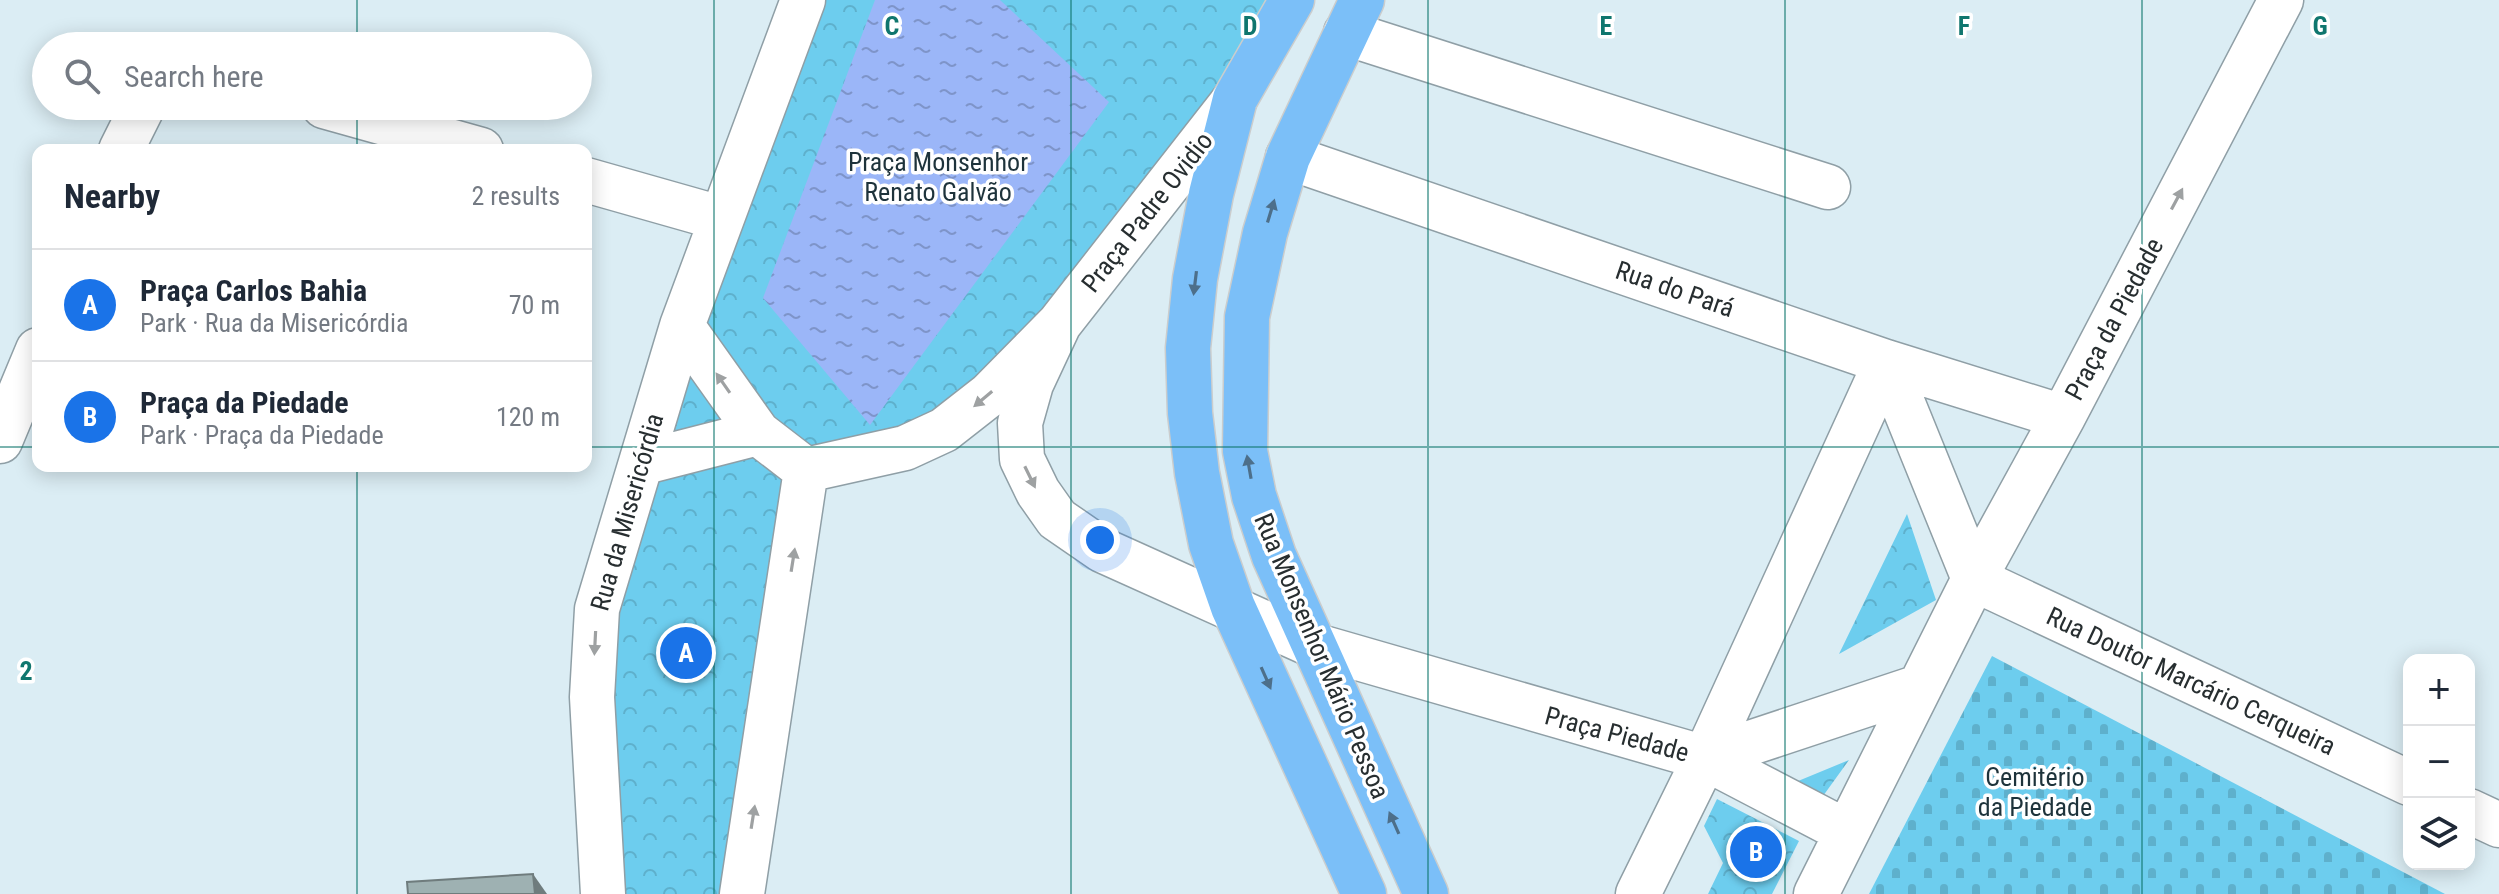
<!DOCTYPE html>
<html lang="en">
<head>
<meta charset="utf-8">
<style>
  body { margin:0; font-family:"Roboto Condensed",sans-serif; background:#f6f6f7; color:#1f2937 }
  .controls { position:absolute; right:24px; bottom:24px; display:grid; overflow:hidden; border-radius:16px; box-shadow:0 4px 20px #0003 }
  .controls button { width:72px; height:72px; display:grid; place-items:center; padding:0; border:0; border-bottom:2px solid #e0e1e3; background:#fff; color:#1f2937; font:40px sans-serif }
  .you { position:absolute; left:1100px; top:540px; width:28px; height:28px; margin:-20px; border:6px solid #fff; border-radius:50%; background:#1a73e8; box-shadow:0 0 0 12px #1a73e833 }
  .badge { display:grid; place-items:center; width:52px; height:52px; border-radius:50%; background:#1a73e8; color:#fff; font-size:26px; font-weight:700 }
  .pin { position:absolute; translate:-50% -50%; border:4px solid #fff; box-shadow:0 2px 8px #0006 }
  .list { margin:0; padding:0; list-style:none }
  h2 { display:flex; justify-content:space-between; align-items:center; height:104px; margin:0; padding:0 32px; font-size:34px }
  h2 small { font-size:26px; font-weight:400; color:#747a83 }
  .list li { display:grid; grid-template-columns:52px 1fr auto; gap:24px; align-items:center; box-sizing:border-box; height:112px; padding:0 32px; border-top:2px solid #e0e1e3 }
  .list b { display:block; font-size:30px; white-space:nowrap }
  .list p { margin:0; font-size:26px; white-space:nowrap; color:#747a83 }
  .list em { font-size:26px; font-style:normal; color:#747a83 }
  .icon { flex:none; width:44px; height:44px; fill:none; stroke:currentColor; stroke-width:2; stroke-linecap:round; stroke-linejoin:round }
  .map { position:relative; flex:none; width:2499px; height:894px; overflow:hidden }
  .search { position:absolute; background:#fff; box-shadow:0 4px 20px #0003; left:32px; top:32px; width:560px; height:88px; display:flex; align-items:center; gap:20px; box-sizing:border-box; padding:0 28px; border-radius:44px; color:#747a83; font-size:30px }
  .panel { position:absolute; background:#fff; box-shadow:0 4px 20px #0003; left:32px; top:144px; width:560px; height:328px; border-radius:16px }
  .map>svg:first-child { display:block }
</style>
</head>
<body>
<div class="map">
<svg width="2499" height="894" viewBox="0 0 2499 894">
  <defs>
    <pattern id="cemetery-stones" width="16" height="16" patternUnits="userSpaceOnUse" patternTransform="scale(2)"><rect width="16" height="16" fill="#6dcdee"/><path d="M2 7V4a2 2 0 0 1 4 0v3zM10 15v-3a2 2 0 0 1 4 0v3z" fill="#5eb0cc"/></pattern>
    <pattern id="park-crowns" width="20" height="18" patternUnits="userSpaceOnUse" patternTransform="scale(2)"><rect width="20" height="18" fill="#6dcdee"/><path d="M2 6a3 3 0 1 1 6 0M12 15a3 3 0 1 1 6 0" fill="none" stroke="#5eb0cc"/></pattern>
    <pattern id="water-ripples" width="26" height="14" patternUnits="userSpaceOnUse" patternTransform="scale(2)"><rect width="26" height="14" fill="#9bb6f8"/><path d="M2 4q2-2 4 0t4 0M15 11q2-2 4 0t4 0" fill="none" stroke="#7e94c9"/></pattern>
  </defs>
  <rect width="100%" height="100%" fill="#dbedf4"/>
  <!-- cemetery -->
  <path fill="url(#cemetery-stones)" d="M1992 656 2445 894H1869Z"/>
  <!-- park -->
  <path fill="url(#park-crowns)" d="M814 0H1280L1053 316 938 424 806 470 742 894H603L592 697 694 325Z
    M1907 514 1936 600 1839 654Z
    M1849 760 1818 803 1786 786Z
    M1717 799 1799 841 1772 894H1708L1723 863 1704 826Z"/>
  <!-- water -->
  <path fill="url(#water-ripples)" d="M875 0H1000L1109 102 870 425 763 298Z"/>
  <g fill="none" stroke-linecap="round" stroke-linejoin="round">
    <!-- minor casing -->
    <g stroke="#8f9fa6" stroke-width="47">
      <path id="minor" d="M1346 33 1828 187
        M324 106 481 150
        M121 150 143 106
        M1288 157 1886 362 2063 417
        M586 180 720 218
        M1059 324 1031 384 1020 423 1022 459 1038 492 1057 519 1102 550 1313 645 1705 758 1919 687
        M682 326 758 433 806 470 905 448 944 430 990 394 1059 324 1235 99
        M1886 362 1974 579 2409 783
        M0 441 38 350
        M641 463 758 433
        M1705 758 1847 832
        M2469 811 2499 825
        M603 894 592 697 597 609 682 326 803 0
        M742 894 806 470
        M1638 894 1705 758 1886 362
        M1816 894 1974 579 2063 417 2281 0"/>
    </g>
    <!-- highway casing -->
    <g stroke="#cbcdcd" stroke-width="47">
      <path id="highway" d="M1292 0 1235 99 1211 194 1195 279 1188 348 1190 413 1197 473 1211 544 1233 607 1364 894
        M1362 0 1288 157 1265 233 1247 317 1245 451 1254 496 1274 556 1426 894"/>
    </g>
    <!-- minor -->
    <use href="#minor" stroke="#fff" stroke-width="44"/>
    <!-- highway -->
    <use href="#highway" stroke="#7bbff8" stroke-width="44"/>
  </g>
  <!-- shaded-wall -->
  <path fill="#6f7c7d" d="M533 874 547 894H535Z"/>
  <!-- building -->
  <path fill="#9eb1b2" stroke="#6f7c7d" stroke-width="2" d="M533 874 535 894H408L407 882Z"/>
  <!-- one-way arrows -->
  <defs><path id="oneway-solid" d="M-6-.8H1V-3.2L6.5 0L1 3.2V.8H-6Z" transform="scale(2)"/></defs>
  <g fill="#9ea1a2">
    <use href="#oneway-solid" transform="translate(2177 199) rotate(-62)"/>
    <use href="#oneway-solid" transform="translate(723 383) rotate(-125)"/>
    <use href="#oneway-solid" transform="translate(983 399) rotate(140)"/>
    <use href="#oneway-solid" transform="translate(1030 477) rotate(64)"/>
    <use href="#oneway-solid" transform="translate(793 560) rotate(-81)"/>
    <use href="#oneway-solid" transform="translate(595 643) rotate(93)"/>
    <use href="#oneway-solid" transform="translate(753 817) rotate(-81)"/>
  </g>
  <g fill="#4d6f8a">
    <use href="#oneway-solid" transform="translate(1271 211) rotate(-73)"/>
    <use href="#oneway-solid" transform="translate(1195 283) rotate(97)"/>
    <use href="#oneway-solid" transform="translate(1249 467) rotate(-100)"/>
    <use href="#oneway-solid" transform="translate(1266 678) rotate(66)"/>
    <use href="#oneway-solid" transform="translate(1394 823) rotate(-114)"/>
  </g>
  <!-- grid -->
  <path fill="none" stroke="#0f766e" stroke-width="2" stroke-opacity="0.55" d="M357 0V46M714 0V894M1071 0V894M1428 0V894M1785 0V894M2142 0V894M357 106V150M0 447H38M586 447H2499M357 466V894"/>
  <g text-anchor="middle" stroke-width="7" stroke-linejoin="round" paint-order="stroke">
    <!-- park labels -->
    <g font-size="26" fill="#1e333b" stroke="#fff">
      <text x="938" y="171">Praça Monsenhor<tspan x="938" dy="30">Renato Galvão</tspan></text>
      <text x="2035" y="786">Cemitério<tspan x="2035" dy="30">da Piedade</tspan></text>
    </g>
    <!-- street labels -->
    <g font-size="26" fill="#272e30" stroke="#fff">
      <text transform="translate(1147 212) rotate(-52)" y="9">Praça Padre Ovidio</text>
      <text transform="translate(1675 289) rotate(19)" y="9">Rua do Pará</text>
      <text transform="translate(2114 319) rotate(-62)" y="9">Praça da Piedade</text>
      <text transform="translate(627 512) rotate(-74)" y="9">Rua da Misericórdia</text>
      <text transform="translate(1322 656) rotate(67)" y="9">Rua Monsenhor Mário Pessoa</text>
      <text transform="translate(2191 681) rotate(25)" y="9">Rua Doutor Marcário Cerqueira</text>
      <text transform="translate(1617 734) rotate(15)" y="9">Praça Piedade</text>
    </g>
  </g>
  <g font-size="26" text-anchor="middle" font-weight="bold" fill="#0f766e" stroke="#fff" stroke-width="7" stroke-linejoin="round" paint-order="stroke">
    <text x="892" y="35">C</text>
    <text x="1250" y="35">D</text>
    <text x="1606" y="35">E</text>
    <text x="1964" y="35">F</text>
    <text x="2320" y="35">G</text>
    <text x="26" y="680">2</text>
  </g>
</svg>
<div class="controls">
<button>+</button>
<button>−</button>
<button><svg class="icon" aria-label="layers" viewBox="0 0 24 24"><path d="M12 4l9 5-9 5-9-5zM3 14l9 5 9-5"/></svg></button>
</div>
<div class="you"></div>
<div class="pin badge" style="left:686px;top:653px">A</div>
<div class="pin badge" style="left:1756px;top:852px">B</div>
<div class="search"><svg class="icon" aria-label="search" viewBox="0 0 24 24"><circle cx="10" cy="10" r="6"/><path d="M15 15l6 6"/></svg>Search here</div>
<section class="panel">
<h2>Nearby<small>2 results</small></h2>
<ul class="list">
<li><span class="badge">A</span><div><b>Praça Carlos Bahia</b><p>Park · Rua da Misericórdia</p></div><em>70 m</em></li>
<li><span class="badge">B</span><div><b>Praça da Piedade</b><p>Park · Praça da Piedade</p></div><em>120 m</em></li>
</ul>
</section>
</div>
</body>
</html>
